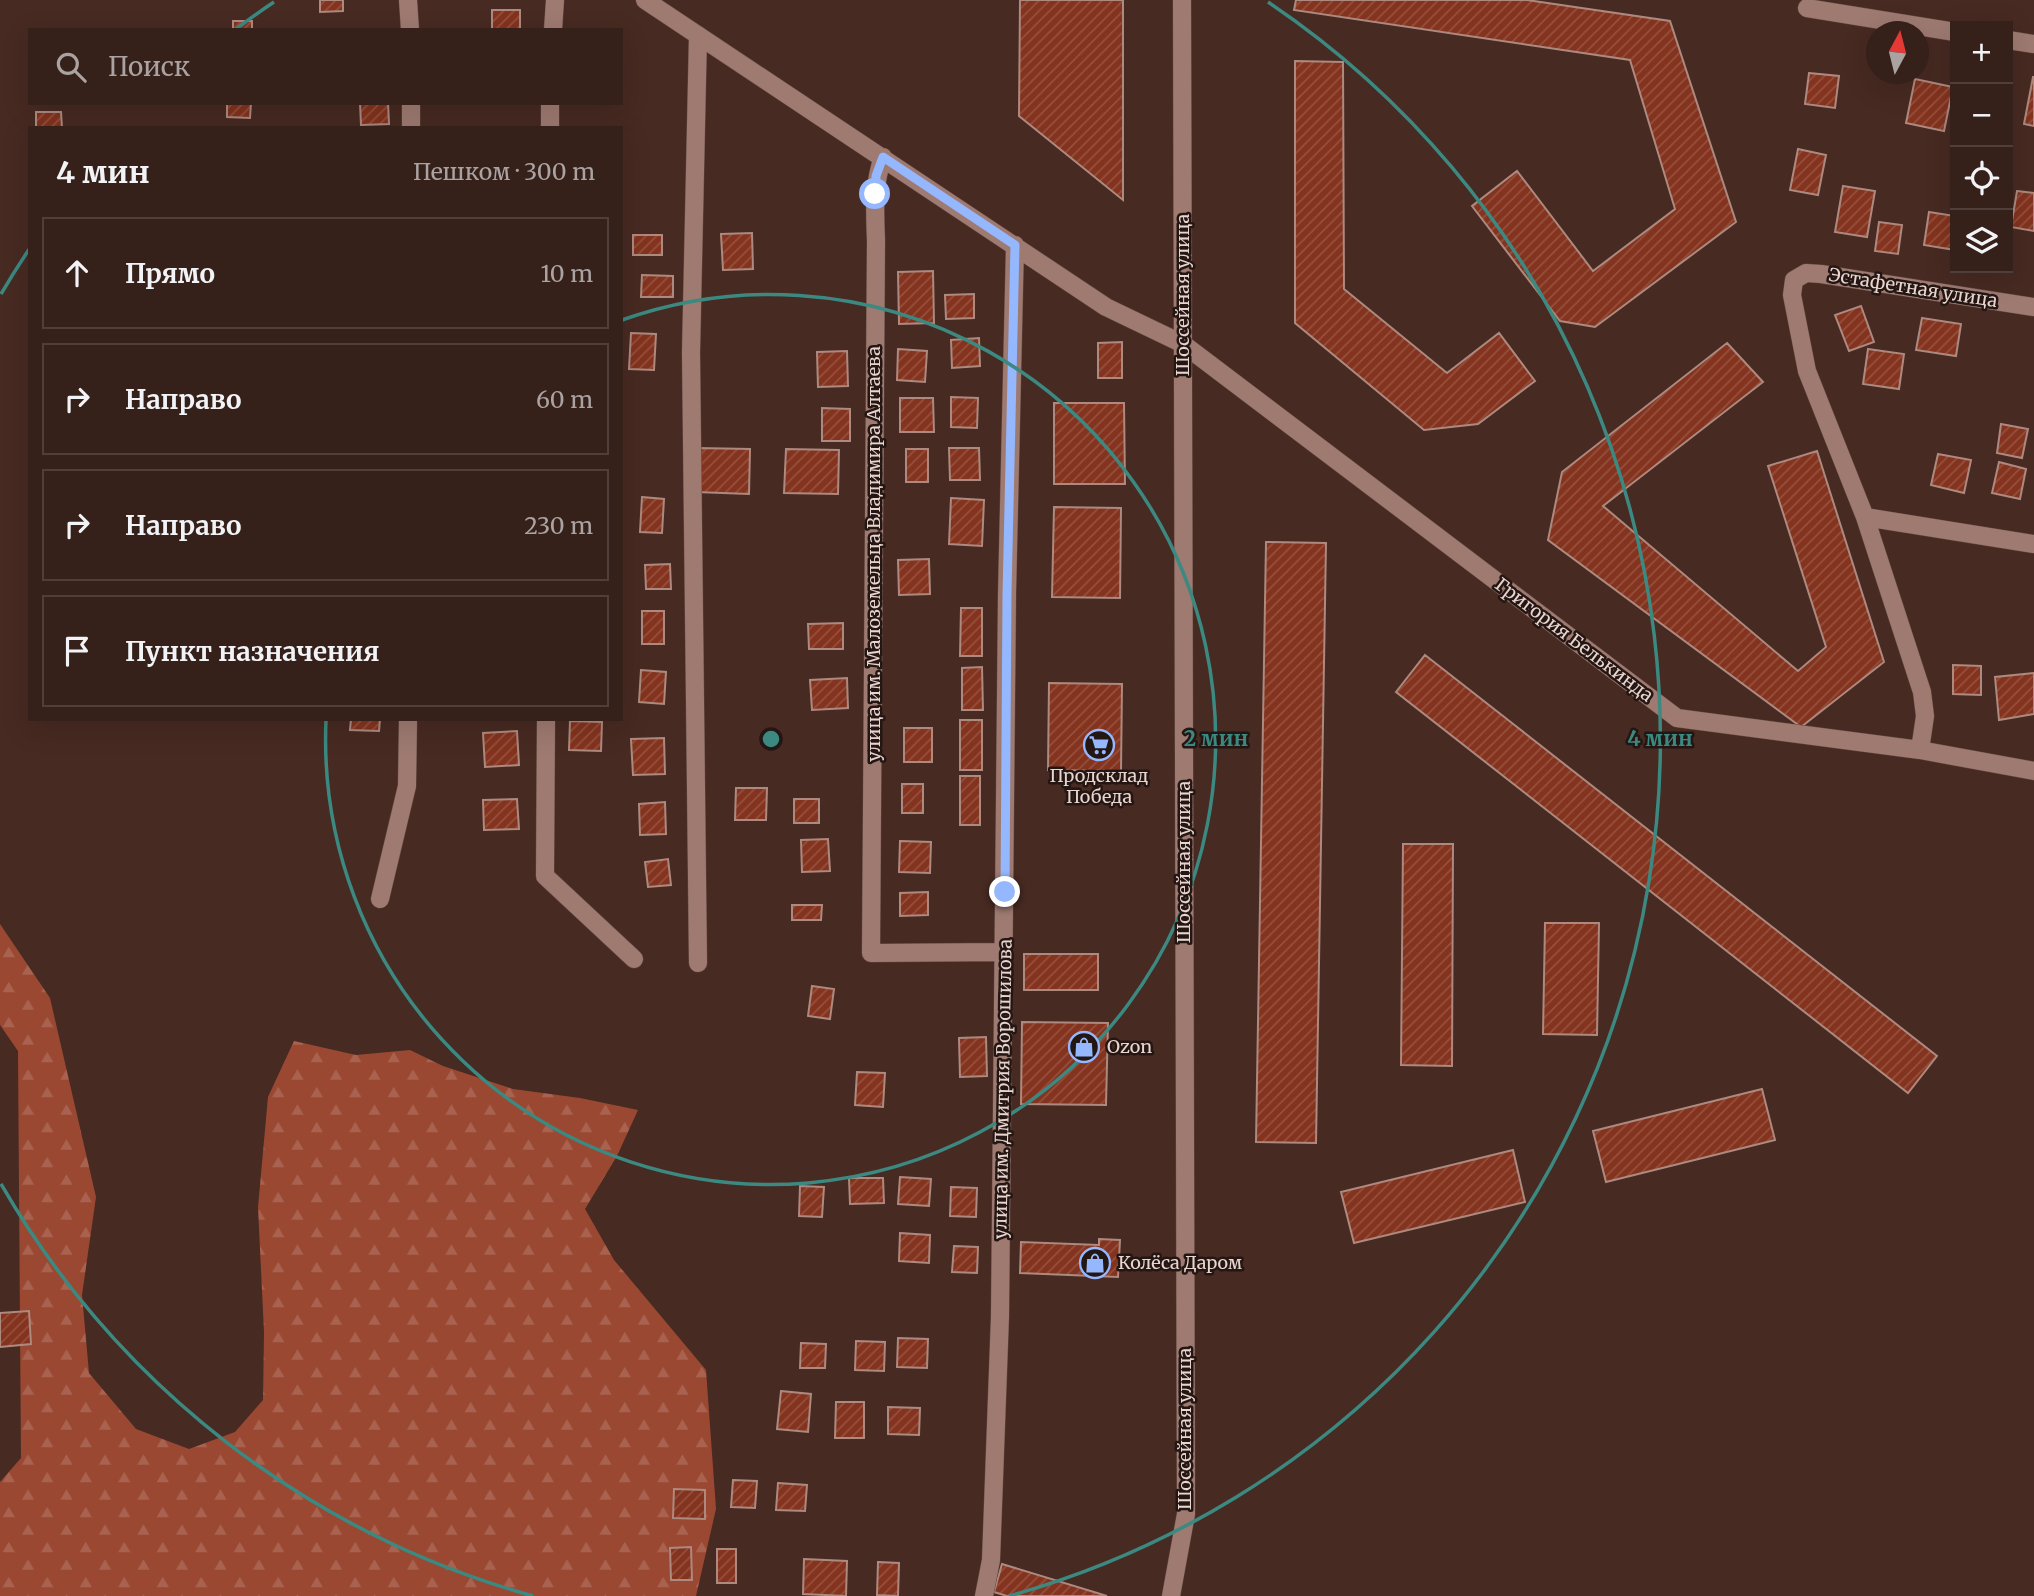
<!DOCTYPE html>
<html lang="ru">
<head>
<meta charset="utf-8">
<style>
  body { margin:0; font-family:Merriweather,serif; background:#3d2823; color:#f1f3f6 }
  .controls { position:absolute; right:21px; top:21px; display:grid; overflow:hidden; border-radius:0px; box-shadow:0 7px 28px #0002 }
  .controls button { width:63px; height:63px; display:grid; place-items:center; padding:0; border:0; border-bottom:2px solid #4f3e39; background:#35201a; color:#f1f3f6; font:35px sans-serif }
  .compass { position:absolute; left:1866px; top:21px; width:63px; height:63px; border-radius:50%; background:#35201a; box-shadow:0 7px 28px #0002; rotate:7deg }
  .stop { position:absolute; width:21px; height:21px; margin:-16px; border:5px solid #94b7fd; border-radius:50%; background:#fff }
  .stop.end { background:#94b7fd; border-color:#fff; box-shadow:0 2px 7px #0008 }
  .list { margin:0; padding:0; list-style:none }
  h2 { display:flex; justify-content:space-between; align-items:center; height:91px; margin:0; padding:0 28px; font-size:30px }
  h2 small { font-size:23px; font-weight:400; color:#aaa3a2 }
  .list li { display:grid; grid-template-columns:46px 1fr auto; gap:21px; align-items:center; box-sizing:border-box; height:112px; margin:0 14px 14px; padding:0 14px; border:2px solid #4f3e39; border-radius:0px }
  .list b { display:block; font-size:26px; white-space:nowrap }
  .list em { font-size:23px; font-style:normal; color:#aaa3a2 }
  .icon { flex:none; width:38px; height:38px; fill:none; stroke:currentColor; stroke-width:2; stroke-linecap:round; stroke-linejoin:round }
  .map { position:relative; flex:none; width:2034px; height:1596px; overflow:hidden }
  .search { position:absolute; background:#35201a; box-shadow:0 7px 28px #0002; left:28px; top:28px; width:595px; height:77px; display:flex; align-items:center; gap:18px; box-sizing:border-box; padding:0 24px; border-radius:0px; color:#aaa3a2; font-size:26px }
  .panel { position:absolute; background:#35201a; box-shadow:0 7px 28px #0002; left:28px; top:126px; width:595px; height:595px; border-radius:0px }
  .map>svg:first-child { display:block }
</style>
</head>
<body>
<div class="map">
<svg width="2034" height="1596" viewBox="0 0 2034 1596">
  <defs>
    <pattern id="forest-firs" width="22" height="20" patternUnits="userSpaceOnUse" patternTransform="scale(1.75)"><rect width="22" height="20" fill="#9a4832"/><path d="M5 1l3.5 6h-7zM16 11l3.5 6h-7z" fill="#a8624f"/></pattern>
    <pattern id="building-hatch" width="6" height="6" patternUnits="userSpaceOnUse" patternTransform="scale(1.75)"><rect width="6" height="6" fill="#83331e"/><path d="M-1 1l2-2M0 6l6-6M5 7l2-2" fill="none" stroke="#95503e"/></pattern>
  </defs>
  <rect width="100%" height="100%" fill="#472a22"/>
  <!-- forest -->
  <path fill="url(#forest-firs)" d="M0 924 50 998 96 1197 82 1295 89 1373 136 1429 189 1449 235 1432 263 1400 264 1332 258 1207 268 1097 294 1041 356 1055 410 1050 443 1066 513 1089 580 1098 638 1110 617 1156 585 1209 614 1260 706 1370 716 1509 696 1596H0V1482L21 1458 18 1051 0 1025Z"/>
  <!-- building -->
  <path fill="url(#building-hatch)" stroke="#ad897f" stroke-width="2" d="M320 0H343V11L320 12Z
    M1020 0H1123V200L1019 116Z
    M1296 0H1527L1670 21 1736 222 1595 327 1560 321 1472 206 1517 171 1593 271 1675 209 1630 60 1294 10Z
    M492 10H520V30H492Z
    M233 21H252V30H233Z
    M1295 61 1343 62 1344 289 1447 373 1499 333 1535 381 1478 424 1424 430 1295 323Z
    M1809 73 1839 76 1835 108 1805 104Z
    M2033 77H2034V126L2024 124Z
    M1915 79 1953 87 1944 131 1906 123Z
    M227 103H251L250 118 227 117Z
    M360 103H388L389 124 361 125Z
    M36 112H61L62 128H36Z
    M1798 149 1826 155 1818 195 1790 190Z
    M1843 186 1875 191 1867 237 1835 232Z
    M2017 191 2034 193V231L2011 227Z
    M1929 212 1955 216V250L1924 245Z
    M1879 222 1902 225 1898 254 1875 251Z
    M752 233 753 269 723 270 721 234Z
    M633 235H662V255H633Z
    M933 271 934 323 899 324 898 272Z
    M642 275 673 276V297H641Z
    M974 294V318L946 319 945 295Z
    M1861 306 1874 342 1849 351 1835 315Z
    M1922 318 1961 324 1956 356 1916 350Z
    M631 333 656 334 654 370 629 369Z
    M979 338 980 366 952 368 951 340Z
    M1122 342V378H1098V343Z
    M1727 343 1763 382 1603 506 1798 671 1826 647 1768 466 1817 451 1884 662 1801 727 1548 540 1562 472Z
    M898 349 927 351 925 382 897 380Z
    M1868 349 1904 354 1899 389 1863 384Z
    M847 351 848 386 818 387 817 352Z
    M951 397 978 398 977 428 951 427Z
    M900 398H933L934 432H900Z
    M1054 403H1124L1125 484H1054Z
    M822 408 850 409V441H822Z
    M2001 424 2028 429 2022 458 1997 453Z
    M697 448 750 449 749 494 696 492Z
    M949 448H979L980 480H950Z
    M786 449 839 450 838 494 784 493Z
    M906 449H928V482H906Z
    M1938 454 1971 460 1964 493 1931 485Z
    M1999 462 2026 469 2020 499 1992 493Z
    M642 497 664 499 662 533 640 532Z
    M951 498 984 500 982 546 949 544Z
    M1054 507 1121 508 1120 598 1052 597Z
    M1266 542 1326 543 1316 1143 1256 1142Z
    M929 559 930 594 899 595 898 560Z
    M670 564 671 589H646L645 565Z
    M961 608H982V656H960Z
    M642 611H664V644H642Z
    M843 623V649H809L808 624Z
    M1425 655 1937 1056 1908 1093 1396 692Z
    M1953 665 1981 666V695L1953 694Z
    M982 667 983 710H962V668Z
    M641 670 666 672 664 704 639 702Z
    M2034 673V714L1999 720 1995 677Z
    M847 678 848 708 812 710 810 680Z
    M1049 683 1122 684 1121 771 1048 770Z
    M351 719H380L379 731 350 730Z
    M960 720H982V770H960Z
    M570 721 602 722 601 751 569 750Z
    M904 728H932V762H904Z
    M517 731 519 765 485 767 483 733Z
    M664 738 665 774 633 775 631 739Z
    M960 776H980V825H960Z
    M902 784H923V813H902Z
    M736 788H767L766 820H735Z
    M517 799 519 829 484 830 483 800Z
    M794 799H819V823H794Z
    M665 802 666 834 640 835 639 804Z
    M828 839 830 871 802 872 801 840Z
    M900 841 931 842 930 873 899 872Z
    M1403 844H1453L1452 1066 1401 1065Z
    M668 859 671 885 648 887 645 862Z
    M928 892V915L900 916V893Z
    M792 905H822L821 920H792Z
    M1545 923H1599L1597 1035 1543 1034Z
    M1024 954H1098V990H1024Z
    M812 986 834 989 830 1019 808 1016Z
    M1022 1022 1108 1023 1106 1105 1021 1104Z
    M986 1037 987 1076 960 1077 959 1038Z
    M857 1072 885 1073 883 1107 855 1105Z
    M1762 1089 1775 1140 1606 1182 1593 1131Z
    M1513 1150 1525 1202 1354 1243 1341 1192Z
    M900 1177 931 1179 929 1206 898 1204Z
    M849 1178H883L884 1203 850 1204Z
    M800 1186 824 1187 822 1217 799 1216Z
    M951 1187 977 1188 976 1217 950 1216Z
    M900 1233 930 1235 929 1263 899 1261Z
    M1099 1239 1120 1240 1118 1277 1020 1273 1021 1242 1099 1245Z
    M954 1246 978 1247 977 1273 952 1272Z
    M29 1311 31 1344 0 1347V1313Z
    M898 1338 928 1339 927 1368 897 1367Z
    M856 1341 885 1342 884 1371 855 1370Z
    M801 1343 826 1344 825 1368H800Z
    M781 1391 811 1394 808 1432 777 1429Z
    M836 1402H864V1438H835Z
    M888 1407 920 1408 919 1435 888 1434Z
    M733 1480 757 1481 755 1508 731 1507Z
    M778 1483 807 1485 805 1511 776 1510Z
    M674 1489 705 1490V1519L673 1518Z
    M691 1547 692 1580H671L670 1548Z
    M717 1549H736V1583H717Z
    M804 1559 847 1561 846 1596 803 1594Z
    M878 1562 899 1563 898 1596 877 1595Z
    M1002 1564 1107 1596H1007L994 1592Z"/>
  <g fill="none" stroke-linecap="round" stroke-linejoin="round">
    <!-- minor casing -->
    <g stroke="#614841" stroke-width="19">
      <path id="minor" d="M408 0 410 30
        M645 0 1106 307 1183 344 1677 718 1920 750 2034 771
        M1807 8 1955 32
        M553 30 555 0
        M698 35 691 353 698 963
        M2008 40 2034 44
        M411 128V103
        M550 128V103
        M883 157C873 185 875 211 876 241L871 953 1004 952
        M1865 517 2034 544
        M546 719 545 876 634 959
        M1920 750 1925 716 1922 692 1865 517 1807 371 1792 295 1794 280 1806 273 1821 274 2034 307
        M380 899 407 786 408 719
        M984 1596 991 1560 1000 1316 1007 594 1015 245
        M1171 1596 1186 1514 1182 0"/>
    </g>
    <!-- minor -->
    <use href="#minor" stroke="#9e7a71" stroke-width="18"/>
  </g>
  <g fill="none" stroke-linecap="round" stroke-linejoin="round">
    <!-- route -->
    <path stroke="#94b7fd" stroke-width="9" d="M875 194 876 176 883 157 1015 245 1007 594 1005 892"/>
  </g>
  <!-- distance rings -->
  <g fill="none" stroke="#3b8981" stroke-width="3.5">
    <path d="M622 320A445 445 0 1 1 326 720"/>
    <path d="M533 1596A889 889 0 0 1 1 1184M1 294A889 889 0 0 1 30 248M236 29A889 889 0 0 1 274 2M1268 2A889 889 0 0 1 1009 1596"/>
  </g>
  <!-- icons -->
  <defs>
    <g id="supermarket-ring" transform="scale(1.575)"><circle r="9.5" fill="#241613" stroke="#94b7fd" stroke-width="1.5"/><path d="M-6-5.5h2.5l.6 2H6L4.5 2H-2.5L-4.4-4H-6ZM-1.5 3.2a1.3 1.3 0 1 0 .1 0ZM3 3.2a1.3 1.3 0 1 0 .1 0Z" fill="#94b7fd"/></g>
    <g id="shop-ring" transform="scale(1.575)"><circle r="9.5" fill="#241613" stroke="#94b7fd" stroke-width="1.5"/><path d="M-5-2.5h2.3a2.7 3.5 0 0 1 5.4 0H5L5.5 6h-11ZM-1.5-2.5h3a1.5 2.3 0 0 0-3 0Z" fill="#94b7fd"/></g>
  </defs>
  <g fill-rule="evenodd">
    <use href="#supermarket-ring" x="1099" y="745"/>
    <use href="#shop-ring" x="1084" y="1047"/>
    <use href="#shop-ring" x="1095" y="1263"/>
  </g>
  <g text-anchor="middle" stroke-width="5" stroke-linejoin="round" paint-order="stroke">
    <!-- street labels -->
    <g font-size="18" fill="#e9d5cf" stroke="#241613">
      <text transform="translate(1913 288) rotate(9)" y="6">Эстафетная улица</text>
      <text transform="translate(1183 295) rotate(-90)" y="6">Шоссейная улица</text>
      <text transform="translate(874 554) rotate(-90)" y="6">улица им. Малоземельца Владимира Алтаева</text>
      <text transform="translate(1574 640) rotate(37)" y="6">Григория Белькинда</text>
      <text transform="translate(1184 862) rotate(-90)" y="6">Шоссейная улица</text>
      <text transform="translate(1003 1089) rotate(-89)" y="6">улица им. Дмитрия Ворошилова</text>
      <text transform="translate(1185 1429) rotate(-90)" y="6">Шоссейная улица</text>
    </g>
    <!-- poi labels -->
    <g font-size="18" fill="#e9d5cf" stroke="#241613" text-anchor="start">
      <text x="1099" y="782" text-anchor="middle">Продсклад<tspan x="1099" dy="21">Победа</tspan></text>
      <text x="1107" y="1053">Ozon</text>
      <text x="1118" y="1269">Колёса Даром</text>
    </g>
  </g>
  <circle cx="771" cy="739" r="10" fill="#3b8981" stroke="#241613" stroke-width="3.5"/>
  <g font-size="21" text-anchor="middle" font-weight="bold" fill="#3b8981" stroke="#241613" stroke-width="5" stroke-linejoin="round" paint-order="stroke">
    <text x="1216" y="746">2 мин</text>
    <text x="1660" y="746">4 мин</text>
  </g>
</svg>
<div class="controls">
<button>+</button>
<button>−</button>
<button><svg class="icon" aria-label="locate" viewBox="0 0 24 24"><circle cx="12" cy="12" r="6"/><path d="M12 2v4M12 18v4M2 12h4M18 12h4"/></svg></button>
<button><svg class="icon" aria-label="layers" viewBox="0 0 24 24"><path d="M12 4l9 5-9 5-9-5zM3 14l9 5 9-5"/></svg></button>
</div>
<svg class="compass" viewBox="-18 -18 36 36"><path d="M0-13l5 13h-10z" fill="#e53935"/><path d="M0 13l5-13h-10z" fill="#aaa3a2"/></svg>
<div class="stop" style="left:875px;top:194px"></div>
<div class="stop end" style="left:1005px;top:892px"></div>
<div class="search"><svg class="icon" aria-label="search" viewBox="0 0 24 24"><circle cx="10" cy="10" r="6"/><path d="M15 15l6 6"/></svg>Поиск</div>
<section class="panel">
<h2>4 мин<small>Пешком · 300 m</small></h2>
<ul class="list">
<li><svg class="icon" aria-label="ahead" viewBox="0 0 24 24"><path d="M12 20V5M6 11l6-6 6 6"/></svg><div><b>Прямо</b></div><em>10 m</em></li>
<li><svg class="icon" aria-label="right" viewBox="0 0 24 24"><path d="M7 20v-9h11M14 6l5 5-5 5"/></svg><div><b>Направо</b></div><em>60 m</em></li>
<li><svg class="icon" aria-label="right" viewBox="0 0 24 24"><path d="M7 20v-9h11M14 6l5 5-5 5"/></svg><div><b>Направо</b></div><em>230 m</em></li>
<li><svg class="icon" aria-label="arrive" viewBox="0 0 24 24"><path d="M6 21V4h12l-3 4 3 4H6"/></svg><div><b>Пункт назначения</b></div></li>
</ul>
</section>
</div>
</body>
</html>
